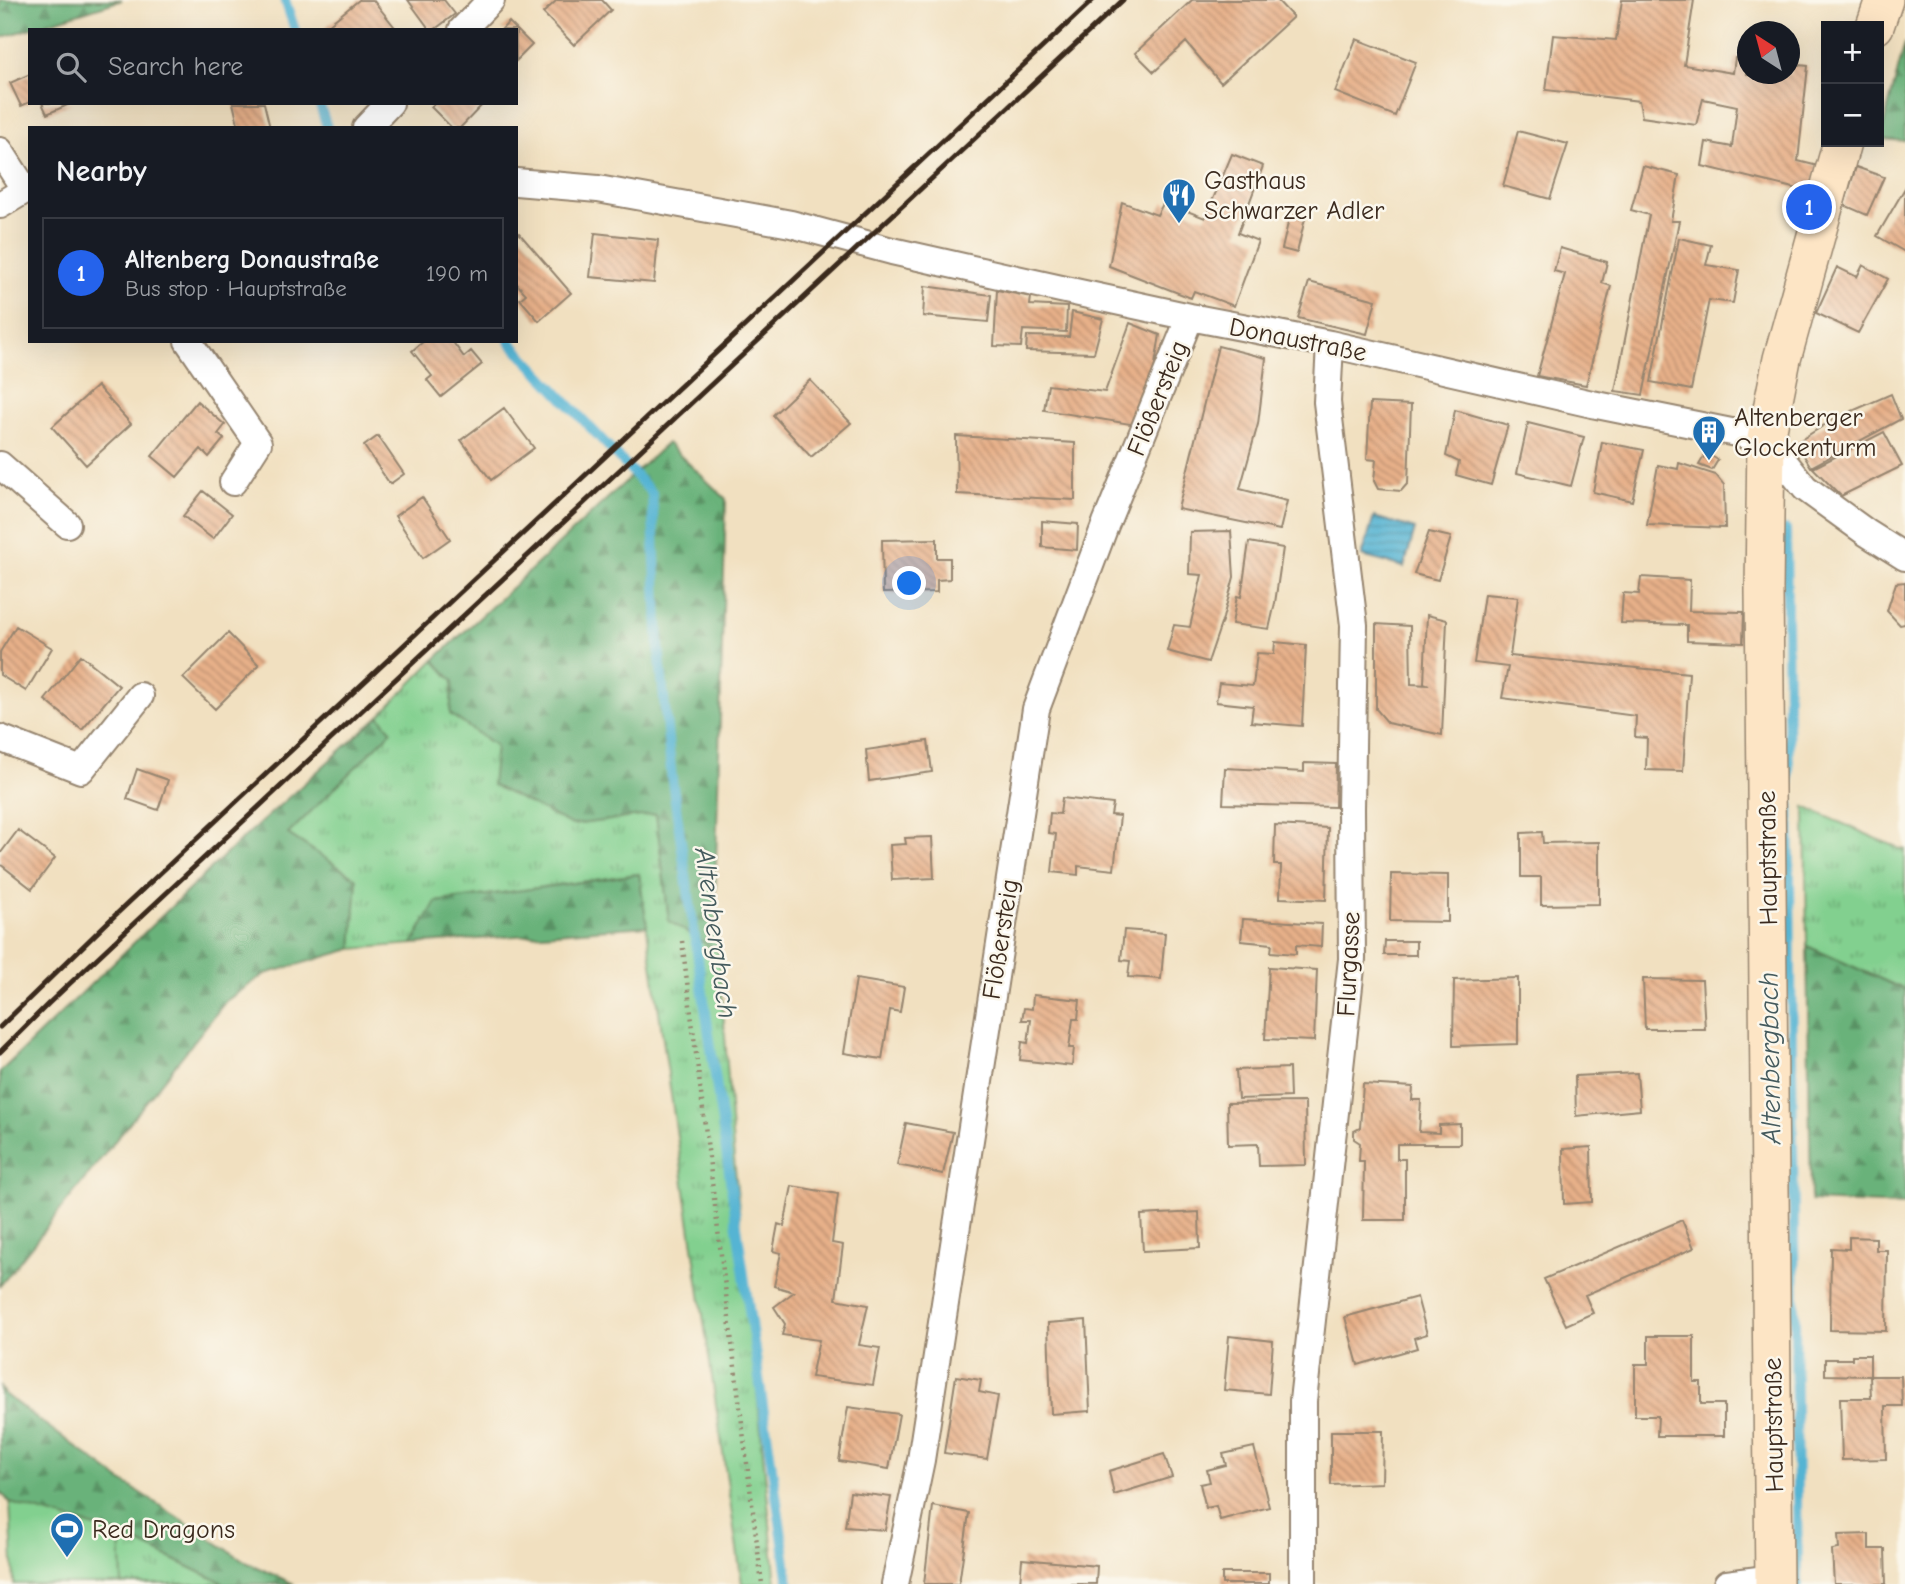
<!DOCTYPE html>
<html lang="en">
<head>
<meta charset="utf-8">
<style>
  body { margin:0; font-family:"Comic Neue",sans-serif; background:#20242c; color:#f1f3f6 }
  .controls { position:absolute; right:21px; top:21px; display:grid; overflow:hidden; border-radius:0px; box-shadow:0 7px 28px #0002 }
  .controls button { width:63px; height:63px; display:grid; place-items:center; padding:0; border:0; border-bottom:2px solid #363941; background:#171b24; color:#f1f3f6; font:35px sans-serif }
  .compass { position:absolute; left:1737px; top:21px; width:63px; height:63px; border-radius:50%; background:#171b24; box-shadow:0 7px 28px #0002; rotate:324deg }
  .you { position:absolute; left:910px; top:584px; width:24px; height:24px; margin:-18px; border:5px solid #fff; border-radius:50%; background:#1a73e8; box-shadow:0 0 0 10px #1a73e833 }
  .badge { display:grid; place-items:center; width:46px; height:46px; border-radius:50%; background:#2563eb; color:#fff; font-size:23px; font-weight:700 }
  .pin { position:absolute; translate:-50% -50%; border:4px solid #fff; box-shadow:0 2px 7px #0006 }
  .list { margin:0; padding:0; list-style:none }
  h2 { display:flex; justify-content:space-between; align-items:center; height:91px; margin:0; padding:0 28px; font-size:30px }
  h2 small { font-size:23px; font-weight:400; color:#9ea1a6 }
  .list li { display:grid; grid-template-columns:46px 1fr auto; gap:21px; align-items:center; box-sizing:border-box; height:112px; margin:0 14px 14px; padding:0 14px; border:2px solid #363941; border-radius:0px }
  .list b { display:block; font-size:26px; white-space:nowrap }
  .list p { margin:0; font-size:23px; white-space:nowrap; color:#9ea1a6 }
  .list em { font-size:23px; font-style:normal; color:#9ea1a6 }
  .icon { flex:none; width:38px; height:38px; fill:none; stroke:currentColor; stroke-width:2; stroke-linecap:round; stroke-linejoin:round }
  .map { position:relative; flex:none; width:1905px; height:1584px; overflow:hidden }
  .search { position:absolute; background:#171b24; box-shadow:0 7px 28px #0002; left:28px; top:28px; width:490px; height:77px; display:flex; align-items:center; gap:18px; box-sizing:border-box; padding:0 24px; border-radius:0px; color:#9ea1a6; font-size:26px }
  .panel { position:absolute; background:#171b24; box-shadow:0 7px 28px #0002; left:28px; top:126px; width:490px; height:217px; border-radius:0px }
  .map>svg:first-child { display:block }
</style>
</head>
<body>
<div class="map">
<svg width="1905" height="1584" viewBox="0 0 1905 1584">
  <defs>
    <pattern id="grass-tufts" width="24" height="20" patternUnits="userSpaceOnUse" patternTransform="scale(1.75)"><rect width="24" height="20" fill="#82d08f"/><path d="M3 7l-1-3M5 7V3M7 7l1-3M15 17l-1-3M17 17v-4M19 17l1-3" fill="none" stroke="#6ca974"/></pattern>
    <pattern id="forest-firs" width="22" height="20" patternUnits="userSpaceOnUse" patternTransform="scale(1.75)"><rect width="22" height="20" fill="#69b27a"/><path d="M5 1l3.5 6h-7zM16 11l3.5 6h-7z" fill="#589163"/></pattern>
    <pattern id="water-rules" width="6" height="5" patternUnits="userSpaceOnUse" patternTransform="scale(1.75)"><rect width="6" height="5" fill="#55b4d3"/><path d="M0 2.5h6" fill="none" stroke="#4893ab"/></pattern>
    <pattern id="building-back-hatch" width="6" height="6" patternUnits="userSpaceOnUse" patternTransform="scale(1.75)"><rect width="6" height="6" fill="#e7b089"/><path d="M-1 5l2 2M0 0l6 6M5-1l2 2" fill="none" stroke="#bc8f6f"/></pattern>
  </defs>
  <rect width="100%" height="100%" fill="#fbf7ec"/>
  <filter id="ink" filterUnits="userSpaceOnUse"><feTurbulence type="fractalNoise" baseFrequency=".0143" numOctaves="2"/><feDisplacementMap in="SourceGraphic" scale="14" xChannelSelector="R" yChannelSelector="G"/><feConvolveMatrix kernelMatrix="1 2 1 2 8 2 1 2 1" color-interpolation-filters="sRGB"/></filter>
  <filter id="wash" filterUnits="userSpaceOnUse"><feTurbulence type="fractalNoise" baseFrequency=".00686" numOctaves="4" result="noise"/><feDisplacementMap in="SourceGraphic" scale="28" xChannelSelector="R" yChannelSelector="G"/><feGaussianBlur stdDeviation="1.57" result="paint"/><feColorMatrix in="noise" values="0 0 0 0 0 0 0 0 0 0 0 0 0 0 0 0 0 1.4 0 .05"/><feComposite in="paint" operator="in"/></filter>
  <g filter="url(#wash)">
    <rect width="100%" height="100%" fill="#f1e0c0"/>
    <!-- grass -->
    <path fill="url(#grass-tufts)" stroke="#5e7d56" stroke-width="2" d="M434 660 453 681 450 714 496 746 572 825 656 814 669 921 719 952 733 1148 776 1584H742L639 874 436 902 412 944 352 949 357 879 288 834 391 731 379 716Z
      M1805 807 1900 849H1905V990L1807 946Z
      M120 1534 225 1584H122Z"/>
    <!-- forest -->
    <path fill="url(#forest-firs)" stroke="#526e4c" stroke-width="2" d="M0 0H122L0 38Z
      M1905 43V141L1880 139Z
      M667 443 726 499 715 902 719 952 669 921 656 814 572 825 492 785 496 746 450 714 453 681 434 660Z
      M379 716 392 731 288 834 357 879 352 949 265 974 226 1001 0 1286V1072L229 851Z
      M639 874 647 926 412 944 436 902Z
      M1807 946 1905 990V1205L1811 1201Z
      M0 1387 4 1394 122 1481 248 1563 294 1584H225L120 1534 10 1503 0 1491Z"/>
    <!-- pitch -->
    <path fill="#82d08f" stroke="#5e7d56" stroke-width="2" d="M10 1503 120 1534 122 1584H14Z"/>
    <!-- water -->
    <path fill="url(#water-rules)" stroke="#486f78" stroke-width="2" d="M1374 517 1415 529 1404 567 1362 556Z"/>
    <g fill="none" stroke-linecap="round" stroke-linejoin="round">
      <!-- stream -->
      <path stroke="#55b4d3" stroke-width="10" d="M285 0 295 30
        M319 103 327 127
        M509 341 652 493 659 648 672 780 789 1584
        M1786 530 1798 1584"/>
    </g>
    <g id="blocks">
      <!-- building -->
      <path fill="url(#building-back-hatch)" d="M359 0H373L397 30H322Z
        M408 0H444L455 14 434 30H430Z
        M557 0H602L611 10 574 45 543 13Z
        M1192 0H1277L1293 17 1221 83 1186 42 1154 72 1135 53Z
        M1622 0H1694L1684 65 1733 73 1735 58 1747 59V74H1790V64L1808 66 1798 161 1818 166 1810 192 1702 166 1706 142 1732 147 1737 106 1703 99 1696 125 1642 117 1639 101 1546 90 1553 35 1616 40Z
        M509 22 532 45 516 61V30H501Z
        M1356 39 1416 62 1395 116 1335 92Z
        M30 74V102L21 106 10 83Z
        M42 103H72L47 114Z
        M233 103H264L270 128H239Z
        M435 103H484L460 128H452L431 107Z
        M1518 131 1568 144 1550 199 1503 186Z
        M1232 154 1263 166 1238 233 1258 241 1234 306 1194 291 1191 298 1109 266 1122 202 1157 215 1164 202 1205 218Z
        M1643 166 1679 175 1671 221H1679L1643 395 1615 391 1649 215 1631 210Z
        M1856 167 1884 177 1867 215 1844 205Z
        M1905 188V252L1877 236Z
        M1291 210 1306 214 1297 253 1282 249Z
        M519 233 571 293 539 321 520 299 526 294 516 283V235Z
        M595 233 658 240 654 283 590 277Z
        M1679 238 1711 245 1706 265 1739 270 1733 303 1709 300 1691 390 1651 382Z
        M1560 248 1607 262 1602 283 1611 286 1586 385 1537 376 1565 274 1554 271Z
        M1863 265 1888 279 1858 333 1816 313 1837 267 1857 277Z
        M1309 282 1376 300 1367 334 1298 318Z
        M925 286 991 295 988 322 923 316Z
        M997 290 1031 297 1030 305 1067 307 1066 332 1023 330 1021 347 994 346Z
        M1072 312 1103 319 1094 353 1026 351 1027 336 1069 337Z
        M1130 323 1160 335 1151 388 1136 425 1044 410 1048 385 1105 392Z
        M424 341H452L464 357 471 351 482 364 441 397 427 380 432 376 412 351Z
        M1218 346 1266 358 1258 424 1240 489 1287 501 1280 530 1178 509Z
        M810 380 851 423 811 457 773 415Z
        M97 386 131 424 86 465 52 427Z
        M1891 394 1901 419 1811 467 1796 443 1834 419Z
        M197 401 225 425 218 434 224 439 209 457 201 449 177 477 152 456Z
        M1370 403 1411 405 1408 483 1401 491 1378 489 1374 481 1376 460 1367 459Z
        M504 408 534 448 491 480 461 440Z
        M1455 410 1508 425 1491 485 1456 475 1459 462 1446 456Z
        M1528 423 1584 437 1571 486 1517 473Z
        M1884 432 1902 466 1841 496 1813 468Z
        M378 436 404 474 390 484 364 446Z
        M956 436 1075 443V500L957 494Z
        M1602 442 1644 450 1632 501 1593 492Z
        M1706 453 1718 460 1712 470 1699 465Z
        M1679 463 1716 475 1724 485 1725 528 1647 525 1658 465 1678 469Z
        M203 491 232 514 213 539 183 516Z
        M422 497 450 539 423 558 395 516Z
        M1042 521 1078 524 1077 550 1042 547Z
        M1231 531 1234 577 1223 618 1208 662 1167 651 1174 625 1190 627 1202 575 1189 574 1190 532Z
        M1429 532 1451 537 1438 580 1414 574Z
        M937 539V558H950V579L937 580V592L883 593 882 540Z
        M1249 542 1283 548 1275 603 1269 629 1232 624 1237 596 1241 597Z
        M1641 577 1690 580 1689 611 1744 612 1743 643 1687 641V625L1621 623 1623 593 1639 594Z
        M1905 582V624L1900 625 1887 611 1896 583Z
        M1484 594 1518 597 1510 656 1689 673 1683 771 1646 770 1647 738 1635 737 1636 716 1502 698 1508 667 1474 663Z
        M1427 615 1447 620 1442 735 1388 723 1376 709V624L1410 626 1411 684 1429 685 1424 683Z
        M16 626 52 648 26 691 0 675V652Z
        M228 633 259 665 215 709 183 678Z
        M1275 642 1306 645 1302 726 1251 722 1253 706 1216 702 1219 683 1253 686 1257 653 1274 654Z
        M81 655 119 686 82 730 45 700Z
        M928 741 932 772 869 781 866 750Z
        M1304 763 1336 764 1335 807 1223 804 1225 768 1304 772Z
        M137 769 168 780 158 810 127 799Z
        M1062 798 1113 804 1111 815 1120 816 1114 870 1078 866V875L1052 872 1056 834 1048 833 1050 813 1060 814Z
        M1275 825 1328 828 1326 900 1280 898 1281 865H1274Z
        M18 830 55 858 32 889 0 864V854Z
        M1542 832 1543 843 1599 842V904L1541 905V877H1521V833Z
        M932 837 934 878 892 880 890 845 906 844 905 838Z
        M1391 874 1448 875V922L1390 921Z
        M1243 919 1322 924 1321 947 1296 945V954L1271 952 1272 944 1241 941Z
        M1124 930 1165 933 1161 979 1128 977 1130 961 1121 960Z
        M1385 941H1416V955H1384Z
        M1269 967 1317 970 1314 1041 1265 1039Z
        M1518 978V1044L1453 1046 1454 980Z
        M856 979 904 987 900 1012 890 1010 882 1059 844 1053Z
        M1643 979 1702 980 1705 1029H1645Z
        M1033 995 1080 1000 1078 1019H1073L1069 1048H1074L1072 1066 1020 1060 1022 1042 1028 1043 1031 1020H1022L1024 1008 1032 1009Z
        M1289 1068 1290 1097 1238 1099 1236 1070Z
        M1637 1073 1640 1110 1576 1116 1575 1076Z
        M1363 1084 1413 1087 1412 1100H1421L1419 1132 1439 1133V1125L1460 1124V1144H1397V1159H1405V1220H1363L1364 1161H1359L1360 1143 1354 1139V1131L1360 1128Z
        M1305 1102 1306 1165 1259 1166 1258 1144 1228 1145 1227 1103Z
        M906 1123 953 1132 943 1174 897 1165Z
        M1591 1147 1592 1202 1564 1204 1563 1149Z
        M792 1186 838 1194 832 1243 843 1245 836 1299 868 1305 859 1345 880 1348 873 1385 811 1377 819 1340 782 1335 785 1324 774 1307 794 1292 774 1286 781 1253 773 1251 778 1224 784 1226Z
        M1199 1212 1200 1248 1143 1251 1141 1215Z
        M1682 1220 1694 1248 1585 1295 1593 1313 1566 1325 1544 1279Z
        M1849 1237 1876 1238V1250H1887L1886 1331 1830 1330 1831 1248 1849 1249Z
        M1417 1297 1427 1334 1414 1338 1417 1348 1358 1365 1345 1317Z
        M1086 1320 1090 1411 1051 1414 1048 1323Z
        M1229 1336 1273 1341 1269 1394 1224 1390Z
        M1648 1336H1694V1382H1701V1404H1724V1436H1657L1658 1416H1635V1364H1648Z
        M1852 1355H1870V1376H1901L1902 1406H1885L1886 1459 1842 1460 1840 1398H1871L1870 1376 1825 1375V1359H1852Z
        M956 1376 981 1380 979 1392 998 1396 987 1459 944 1453Z
        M848 1407 899 1414 889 1469 839 1461Z
        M1331 1431H1383L1382 1483 1331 1485Z
        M1254 1447 1269 1507 1220 1520 1216 1506 1206 1508 1200 1484 1210 1482 1207 1470 1226 1465 1223 1454Z
        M1164 1454 1172 1477 1114 1495 1109 1471Z
        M850 1492 891 1497 885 1530 845 1527Z
        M933 1506 969 1513 959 1584H924Z
        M1869 1534V1549H1885L1886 1584H1834L1832 1550 1839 1549 1838 1535Z
        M1022 1559 1097 1566 1096 1584H1020Z
        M1222 1573H1269V1584H1222Z"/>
    </g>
  </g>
  <g filter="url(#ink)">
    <use href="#blocks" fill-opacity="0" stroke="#96856f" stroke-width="2"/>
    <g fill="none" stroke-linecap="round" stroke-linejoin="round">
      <!-- street casing -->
      <g stroke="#96856f" stroke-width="30">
        <path id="street" d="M462 30 491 0
          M366 128 390 103
          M0 151 25 190
          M516 182 598 189 791 224 892 251 1061 289 1190 317 1330 344 1592 404 1766 439 1805 488 1867 533 1905 557
          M0 205 25 190 30 189
          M188 341 258 443 233 482
          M0 465 67 524
          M0 738 81 770 140 696
          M895 1584 921 1460 1036 709 1106 523 1190 317
          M1303 1584V1401L1352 959 1351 809 1354 625 1327 402 1330 344
          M1727 1584 1774 1578"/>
      </g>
      <!-- secondary casing -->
      <g stroke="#96856f" stroke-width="40">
        <path id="secondary" d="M1875 26 1884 0
          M1774 1584 1764 590 1766 439 1782 359 1842 142"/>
      </g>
      <!-- path -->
      <path stroke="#96856f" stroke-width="4.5" stroke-dasharray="2 5" stroke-linecap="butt" d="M682 941 762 1584"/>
      <!-- street -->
      <use href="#street" stroke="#fff" stroke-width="26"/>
      <!-- secondary -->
      <use href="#secondary" stroke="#fde5c5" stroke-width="37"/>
      <!-- rail -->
      <path stroke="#3b2a1e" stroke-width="5" d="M0 1027 109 921 1093 0
        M0 1052 48 1004 130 927 1123 0"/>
    </g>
  </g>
  <!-- icons -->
  <defs>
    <g id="restaurant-pin" transform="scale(1.75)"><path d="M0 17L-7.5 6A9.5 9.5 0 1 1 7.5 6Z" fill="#1f6fb2" stroke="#fbf7ec"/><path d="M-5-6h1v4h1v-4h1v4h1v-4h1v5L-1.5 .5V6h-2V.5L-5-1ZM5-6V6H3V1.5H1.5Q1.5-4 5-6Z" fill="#fff"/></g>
    <g id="building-pin" transform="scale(1.75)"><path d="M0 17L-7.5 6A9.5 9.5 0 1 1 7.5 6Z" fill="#1f6fb2" stroke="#fbf7ec"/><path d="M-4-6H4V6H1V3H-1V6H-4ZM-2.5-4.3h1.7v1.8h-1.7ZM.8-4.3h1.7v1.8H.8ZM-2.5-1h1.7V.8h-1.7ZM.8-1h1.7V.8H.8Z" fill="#fff"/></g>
    <g id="stadium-pin" transform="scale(1.75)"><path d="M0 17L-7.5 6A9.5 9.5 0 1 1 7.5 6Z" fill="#1f6fb2" stroke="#fbf7ec"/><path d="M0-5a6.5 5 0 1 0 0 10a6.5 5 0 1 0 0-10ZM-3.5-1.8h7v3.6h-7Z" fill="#fff"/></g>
  </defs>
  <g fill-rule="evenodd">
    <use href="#restaurant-pin" x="1179" y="195"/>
    <use href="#building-pin" x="1709" y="432"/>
    <use href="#stadium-pin" x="67" y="1529"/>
  </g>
  <g text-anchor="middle" stroke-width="5" stroke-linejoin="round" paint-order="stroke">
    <!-- poi labels -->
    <g font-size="26" fill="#3b2a1e" stroke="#fbf7ec" text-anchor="start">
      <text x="1204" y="189">Gasthaus<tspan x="1204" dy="30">Schwarzer Adler</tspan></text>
      <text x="1734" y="426">Altenberger<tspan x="1734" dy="30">Glockenturm</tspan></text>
      <text x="92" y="1538">Red Dragons</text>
    </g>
    <!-- street labels -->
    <g font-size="26" fill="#3b2a1e" stroke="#fbf7ec">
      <text transform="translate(1298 339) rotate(11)" y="9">Donaustraße</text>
      <text transform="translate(1157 398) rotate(-68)" y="9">Flößersteig</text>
      <text transform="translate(1767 858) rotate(-91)" y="9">Hauptstraße</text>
      <text transform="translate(1000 939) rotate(-81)" y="9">Flößersteig</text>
      <text transform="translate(1348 964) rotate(-87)" y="9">Flurgasse</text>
      <text transform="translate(1773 1425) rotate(-91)" y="9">Hauptstraße</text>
    </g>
    <!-- water labels -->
    <g font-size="28" font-style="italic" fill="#445a5d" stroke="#fbf7ec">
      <text transform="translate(717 933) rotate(82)" y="10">Altenbergbach</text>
      <text transform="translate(1769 1058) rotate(-91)" y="10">Altenbergbach</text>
    </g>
  </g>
</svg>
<div class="controls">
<button>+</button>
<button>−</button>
</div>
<svg class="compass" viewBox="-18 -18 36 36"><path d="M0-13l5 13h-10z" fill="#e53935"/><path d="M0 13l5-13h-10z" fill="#9ea1a6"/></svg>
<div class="you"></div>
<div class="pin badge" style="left:1809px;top:207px">1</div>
<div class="search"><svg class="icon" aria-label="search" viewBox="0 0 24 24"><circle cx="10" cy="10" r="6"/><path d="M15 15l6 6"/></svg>Search here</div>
<section class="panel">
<h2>Nearby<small></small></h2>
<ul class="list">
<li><span class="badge">1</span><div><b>Altenberg Donaustraße</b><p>Bus stop · Hauptstraße</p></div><em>190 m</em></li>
</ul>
</section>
</div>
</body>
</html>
